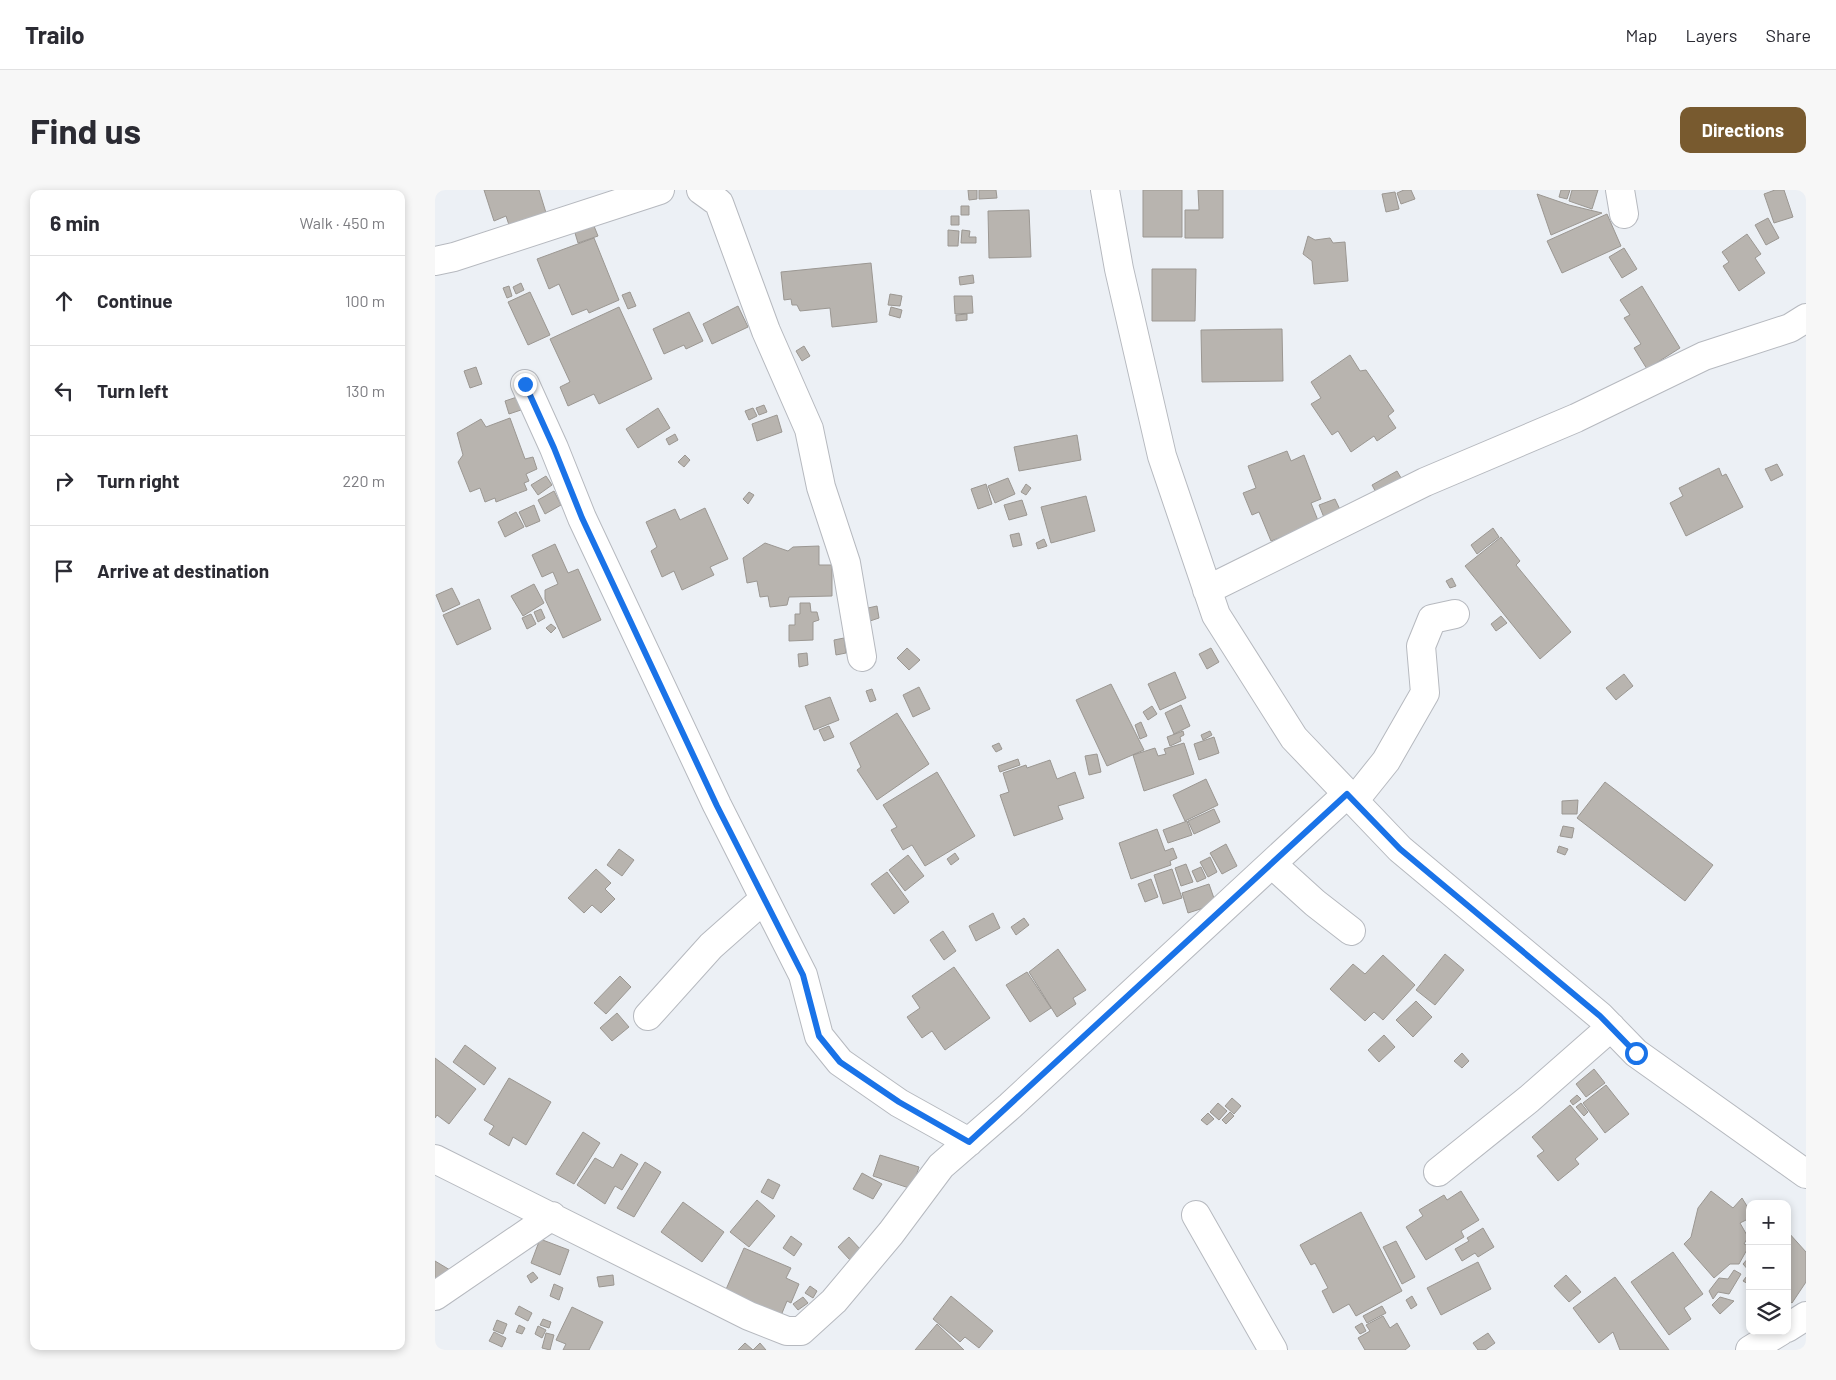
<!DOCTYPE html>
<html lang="en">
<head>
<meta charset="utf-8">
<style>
  body { margin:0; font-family:Barlow,sans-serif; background:#f7f7f7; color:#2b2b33 }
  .controls { position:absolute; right:15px; bottom:15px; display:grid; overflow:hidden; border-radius:10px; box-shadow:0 2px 8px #0003 }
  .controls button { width:45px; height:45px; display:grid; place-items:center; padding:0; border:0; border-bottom:1px solid #e1e1e2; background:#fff; color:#2b2b33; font:25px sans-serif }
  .stop { position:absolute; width:15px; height:15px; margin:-11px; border:4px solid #1a73e8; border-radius:50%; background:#fff }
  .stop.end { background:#1a73e8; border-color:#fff; box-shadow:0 1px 5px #0008 }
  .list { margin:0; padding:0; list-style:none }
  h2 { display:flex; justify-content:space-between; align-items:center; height:65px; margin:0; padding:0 20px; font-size:21px }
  h2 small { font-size:16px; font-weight:400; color:#7c7c81 }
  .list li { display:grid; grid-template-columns:32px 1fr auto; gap:15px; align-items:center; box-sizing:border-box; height:90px; padding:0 20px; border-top:1px solid #e1e1e2 }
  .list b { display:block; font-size:19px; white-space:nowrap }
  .list em { font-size:16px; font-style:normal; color:#7c7c81 }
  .icon { flex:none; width:28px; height:28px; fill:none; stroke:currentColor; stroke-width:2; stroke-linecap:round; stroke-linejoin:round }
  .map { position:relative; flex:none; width:1371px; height:1160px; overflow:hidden; border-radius:10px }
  header { display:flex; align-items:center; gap:30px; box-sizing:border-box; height:70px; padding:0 25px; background:#fff; border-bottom:1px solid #e1e1e2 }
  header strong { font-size:24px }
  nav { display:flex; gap:28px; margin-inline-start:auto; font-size:18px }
  .intro { display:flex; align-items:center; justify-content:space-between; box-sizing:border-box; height:120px; padding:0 30px }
  h1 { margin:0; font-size:35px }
  .button { padding:12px 22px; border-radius:10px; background:#785a2f; color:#fff; font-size:18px; font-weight:700 }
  main { display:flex; gap:30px; padding:0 30px }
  aside { flex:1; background:#fff; border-radius:10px; box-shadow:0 2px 8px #0003 }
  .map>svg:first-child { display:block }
</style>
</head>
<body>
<header>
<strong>Trailo</strong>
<nav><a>Map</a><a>Layers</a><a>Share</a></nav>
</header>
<div class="intro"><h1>Find us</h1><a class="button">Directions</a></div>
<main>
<aside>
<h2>6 min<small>Walk · 450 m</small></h2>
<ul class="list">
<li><svg class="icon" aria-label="ahead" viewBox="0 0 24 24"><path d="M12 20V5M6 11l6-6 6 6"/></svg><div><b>Continue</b></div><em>100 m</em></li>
<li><svg class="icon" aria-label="left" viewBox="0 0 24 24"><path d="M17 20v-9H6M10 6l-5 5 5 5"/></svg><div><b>Turn left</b></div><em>130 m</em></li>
<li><svg class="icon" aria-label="right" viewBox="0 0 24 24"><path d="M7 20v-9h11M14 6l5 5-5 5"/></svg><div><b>Turn right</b></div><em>220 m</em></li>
<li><svg class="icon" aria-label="arrive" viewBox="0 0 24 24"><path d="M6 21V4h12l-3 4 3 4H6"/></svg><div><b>Arrive at destination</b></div></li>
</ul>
</aside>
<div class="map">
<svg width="1371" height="1160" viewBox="0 0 1371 1160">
  <rect width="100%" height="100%" fill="#ecf0f5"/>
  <!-- building -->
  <path fill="#b8b4af" stroke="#9b9792" d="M49 0H104L112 26 75 38 71 26 59 31Z
    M533 0H542V9L534 10Z
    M544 0H561L562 8 544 9Z
    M708 0H747V47H708Z
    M763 0H788V48H750V20H764Z
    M969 0H976L980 9 966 14 962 3Z
    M1126 0H1135L1132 9 1124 7Z
    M1137 0H1163L1157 19 1134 11Z
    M1340 0H1349L1358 27 1339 33 1329 4Z
    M960 2 964 19 951 22 947 4Z
    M1102 4 1134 15 1167 23 1116 45Z
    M526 16H534V25H526Z
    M594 20 596 67 554 68 553 21Z
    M1172 24 1186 56 1127 83 1112 51Z
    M516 26H524V35H516Z
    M1333 28 1344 48 1331 55 1320 35Z
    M159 36 163 46 143 53 140 43Z
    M513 40 524 41 523 56H513Z
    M527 40 535 41 534 47H541V53H526Z
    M1312 44 1326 64 1320 68 1330 83 1304 101 1288 76 1294 72 1287 62Z
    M873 46 880 50 895 48 898 53 910 52 913 91 879 94 877 71 868 64Z
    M159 48 184 110 154 123 152 119 137 125 124 94 114 99 102 69Z
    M1189 58 1202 79 1187 88 1174 67Z
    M436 73 442 132 397 137 395 118 365 121 362 115H357L356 109 349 110 346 82Z
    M717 79H761L760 131H717Z
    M538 85 539 93 525 95 524 87Z
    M86 93 89 100 81 104 78 97Z
    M74 96 77 106 72 108 68 98Z
    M1207 96 1245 158 1212 179 1199 158 1206 154 1189 128 1195 125 1185 110Z
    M95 102 115 145 93 155 73 112Z
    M195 102 201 116 193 119 187 105Z
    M455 104 467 106 465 116 453 115Z
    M519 106H537L538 123 520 124Z
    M303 116 313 137 277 154 268 134Z
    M184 117 217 189 164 214 159 204 133 216 125 197 135 192 115 149Z
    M456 117 467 120 465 128 454 125Z
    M254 122 268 151 251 159 249 155 229 164 218 139Z
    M532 124V130L521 131V125Z
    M847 139 848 191 767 192 766 140Z
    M369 156 375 166 367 171 361 161Z
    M915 165 925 181 931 180 959 221 953 226 961 238 942 251 939 246 916 262 903 241 897 245 876 214 886 208 876 192Z
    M41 177 47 194 35 198 29 181Z
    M85 206 89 219 74 224 70 211Z
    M329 215 332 222 324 225 321 218Z
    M223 218 235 238 203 258 191 239Z
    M318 218 322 226 314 230 310 221Z
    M342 225 347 242 322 251 317 234Z
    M75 228 90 269 98 267 102 279 91 284 94 291 89 293 92 300 61 312 60 308 50 312 45 298 35 302 23 272 28 265 22 243 46 229 51 237Z
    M240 244 243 250 234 255 231 249Z
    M642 245 646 270 584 281 579 257Z
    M852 261 856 271 869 265 886 309 876 313 884 333 836 351 824 322 817 325 808 303 821 298 813 276Z
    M250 265 255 270 249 277 243 272Z
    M1342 274 1348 285 1336 291 1330 279Z
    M1284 278 1287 286 1291 284 1308 317 1251 346 1235 313 1248 306 1244 298Z
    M962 281 969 293 944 308 937 295Z
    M111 286 117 295 103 305 96 295Z
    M573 288 580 304 560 313 553 296Z
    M551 294 557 314 543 319 536 299Z
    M591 294 596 298 591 305 586 302Z
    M119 301 126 315 110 324 103 310Z
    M314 302 319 305 313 314 308 309Z
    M651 306 660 341 616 353 606 317Z
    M900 309 909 328 892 335 884 315Z
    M587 310 592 325 574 330 569 315Z
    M99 315 105 331 91 337 84 322Z
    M270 318 293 369 275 377 279 385 247 400 239 381 227 387 216 361 222 357 211 332 240 319 245 330Z
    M81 322 89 337 70 347 63 332Z
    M1058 338 1064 347 1042 364 1036 355Z
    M584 343 587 355 578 357 575 345Z
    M1066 347 1085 371 1081 375 1136 442 1105 469 1030 376Z
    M609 349 612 356 603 359 601 353Z
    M330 353 353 361 358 357 384 356V375H397V406L354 407 352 415 335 417 333 406 325 407 322 391 312 393 308 368Z
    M120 354 133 383 143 379 166 430 128 448 110 409V400L123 394 118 382 107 387 97 365Z
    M1017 388 1021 396 1015 398 1011 391Z
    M99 394 109 413 88 426 76 406Z
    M17 398 25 414 8 422 1 405Z
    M44 409 56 439 22 455 8 425Z
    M365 413H375L376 422H382L384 430 378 432V450L354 451V435H360V424H365Z
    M442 416 444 428 435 431 433 418Z
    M106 419 110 428 103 432 99 422Z
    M96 424 101 434 92 439 87 428Z
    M1066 426 1072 433 1061 441 1056 434Z
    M116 434 121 438 116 443 111 438Z
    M409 448 411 463 401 465 399 450Z
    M472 458 485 470 474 480 462 468Z
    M776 458 784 472 772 479 764 464Z
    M372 463 373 475 364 477 363 464Z
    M740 482 751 508 725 520 713 494Z
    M1189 484 1198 496 1181 510 1171 498Z
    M676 494 709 560 672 576 641 510Z
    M484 497 495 519 478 527 468 505Z
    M437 499 441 510 435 512 431 501Z
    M395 507 404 530 379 540 370 516Z
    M746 515 755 536 739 544 730 523Z
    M717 516 722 524 713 530 708 522Z
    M462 523 494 574 442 610 422 580 426 577 415 553Z
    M706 532 712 546 705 549 700 535Z
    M394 536 399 547 389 551 384 540Z
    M748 541 749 545 745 547 746 551 735 556 732 547Z
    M775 541 777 545 768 550 766 545Z
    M779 547 784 563 764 570 759 554Z
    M564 553 567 559 561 562 557 556Z
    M749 553 759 584 709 601 698 565 720 558 723 566 731 564 729 559Z
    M662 564 666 582 654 585 650 566Z
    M583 569 585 575 565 582 563 576Z
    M615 570 622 589 640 582 649 608 623 616 628 629 579 646 565 605 574 602 568 583 591 575 592 578Z
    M502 582 540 646 490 676 477 655 468 660 456 640 462 637 448 615Z
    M771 589 783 615 750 631 738 605Z
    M1170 592 1278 675 1250 711 1142 628Z
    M1143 610 1142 624H1127V611Z
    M779 619 785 632 759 644 753 631Z
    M752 631 757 645 733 653 728 640Z
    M1128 636 1139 638 1137 648 1125 646Z
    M722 639 730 661 738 658 742 668 735 671 736 675 696 689 684 653Z
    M791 654 802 676 787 684 775 663Z
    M1124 656 1133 659 1130 665 1122 662Z
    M184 659 199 670 187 686 172 675Z
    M520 663 524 669 516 675 512 669Z
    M473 665 489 686 470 701 454 680Z
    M775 667 782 682 773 687 765 672Z
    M751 674 758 692 746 696 740 678Z
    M766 677 771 688 762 692 757 681Z
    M161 679 176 693 170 699 180 709 166 723 157 715 149 723 133 708Z
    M737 679 747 708 728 714 719 685Z
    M452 682 474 712 459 724 436 694Z
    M716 689 723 707 710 712 703 694Z
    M774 694 781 714 753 723 747 703Z
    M558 723 565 738 541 751 534 736Z
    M589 728 594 735 581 745 576 737Z
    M508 741 521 761 509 770 495 750Z
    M623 759 651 800 638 808 641 814 622 827 594 782Z
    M1010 764 1029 780 1000 815 981 800Z
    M948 765 980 795 948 830 939 822 930 831 895 799 918 774 930 784Z
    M519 777 555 828 510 860 497 841 487 848 472 827 485 818 477 806Z
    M592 782 616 818 595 832 571 795Z
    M185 786 196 797 171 824 159 813Z
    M981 811 997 827 978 847 961 830Z
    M182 823 194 837 177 851 165 838Z
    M949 845 960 857 944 872 933 860Z
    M30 855 61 878 49 895 18 872Z
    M1027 863 1034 871 1027 878 1019 871Z
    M0 868 41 899 14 934 2 925 0 928Z
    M1159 879 1170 893 1151 907 1141 894Z
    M74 888 116 912 91 955 78 947 74 956 54 944 59 936 49 930Z
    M1171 895 1194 924 1170 943 1148 913Z
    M1142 905 1146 909 1138 915 1135 911Z
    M797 908 806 916 799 924 790 916Z
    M783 913 792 921 784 930 775 922Z
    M1146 913 1153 922 1149 926 1141 917Z
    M1135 915 1163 949 1140 969 1144 974 1123 991 1102 966 1109 961 1097 947Z
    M795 922 799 926 791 934 787 930Z
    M773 923 779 929 772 935 766 930Z
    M148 942 165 953 139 994 121 984Z
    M186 964 203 974 187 1000 180 996 170 1014 142 995 160 968 178 978Z
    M445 965 484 977 477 999 438 986Z
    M210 972 226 982 199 1027 182 1018Z
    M427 983 447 994 438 1009 418 999Z
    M333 989 345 995 338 1009 326 1002Z
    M1026 1001 1044 1030 1026 1041 1029 1047 991 1070 971 1037 988 1026 984 1020 1009 1005 1012 1010Z
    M1276 1001 1298 1018 1307 1008 1315 1021V1028L1305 1033 1313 1047 1309 1054 1314 1056 1304 1074H1295L1279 1088 1249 1054 1256 1047 1263 1018Z
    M322 1010 340 1026 314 1057 295 1042Z
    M248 1012 289 1042 267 1072 226 1042Z
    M926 1022 967 1101 921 1126 914 1114 898 1123 887 1101 893 1098 880 1073 876 1075 865 1055Z
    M1048 1038 1059 1057 1043 1067 1040 1063 1027 1071 1020 1059 1034 1051 1032 1048Z
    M1353 1042 1371 1062V1092L1357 1113 1352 1109Z
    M356 1046 367 1054 359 1066 348 1058Z
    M414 1047 426 1060 415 1070 403 1057Z
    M105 1049 134 1060 125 1085 96 1073Z
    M961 1051 980 1087 967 1094 948 1057Z
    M309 1058 356 1078 351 1088 364 1094 356 1113 352 1111 345 1128 289 1104Z
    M1238 1062 1268 1104 1249 1118 1256 1129 1234 1145 1196 1092Z
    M1315 1066V1095L1308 1091 1315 1082 1308 1074Z
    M0 1071 15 1080 0 1091Z
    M1043 1072 1056 1099 1006 1125 992 1098Z
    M1299 1080 1306 1084 1294 1104 1283 1102 1278 1109 1274 1101 1284 1088 1293 1089Z
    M98 1082 103 1088 96 1093 92 1086Z
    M178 1085 179 1095 164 1097 162 1087Z
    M1131 1085 1146 1102 1134 1112 1119 1096Z
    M1180 1087 1234 1160H1185L1178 1142 1164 1153 1138 1118Z
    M119 1094 128 1098 124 1110 115 1106Z
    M375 1096 382 1101 378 1108 370 1103Z
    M516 1106 558 1141 544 1158 530 1147 525 1152 498 1129Z
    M977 1106 982 1115 976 1119 971 1110Z
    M368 1107 373 1113 363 1120 358 1114Z
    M1285 1107 1299 1111 1285 1124 1277 1115Z
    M84 1116 97 1123 93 1131 80 1124Z
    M947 1116 951 1123 932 1133 928 1126Z
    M137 1117 168 1132 154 1160H128L131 1154 121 1150Z
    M948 1126 955 1138 962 1133 975 1156 970 1160H930L923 1148 935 1141 931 1135Z
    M108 1129 116 1132 114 1138 105 1135Z
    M62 1130 72 1134 68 1144 58 1140Z
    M927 1133 931 1141 925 1144 920 1137Z
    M502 1134 529 1160H480Z
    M84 1135 90 1138 87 1144 81 1142Z
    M103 1136 111 1140 107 1148 100 1144Z
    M59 1142 71 1148 67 1157 54 1151Z
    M111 1143 119 1145 115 1160 107 1158Z
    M1053 1143 1060 1153 1050 1160H1043L1038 1153Z
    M310 1153 318 1160 325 1153 331 1160H303Z"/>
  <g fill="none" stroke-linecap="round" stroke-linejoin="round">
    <!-- minor casing -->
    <g stroke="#b6b9bf" stroke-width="30">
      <path id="minor" d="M266 0 284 13 331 141 374 239 386 297 411 373 427 467
        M670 0 684 79 727 266 781 425 859 548 965 659 1165 826 1201 863 1371 984
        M1185 0 1189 24
        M0 71 19 67 225 0
        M90 194 119 258 147 328 282 615 368 785 384 846 405 872 464 913 534 952
        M772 400 990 292 1141 228 1269 166 1355 138 1371 128
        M919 611 951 571 990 503 986 456 997 429 1020 424
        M837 674 880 713 916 741
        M213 826 276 756 329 709
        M0 969 314 1126 352 1141H366L399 1111 456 1043 506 976 575 916 912 604
        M1003 982 1094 909 1176 837
        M761 1025 838 1160
        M0 1106 117 1026
        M1352 1138 1371 1126
        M1315 1160 1346 1141"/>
    </g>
    <!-- minor -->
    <use href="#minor" stroke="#fff" stroke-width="28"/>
  </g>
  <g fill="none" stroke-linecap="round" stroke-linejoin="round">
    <!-- route -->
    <path stroke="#1a73e8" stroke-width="6" d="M90 194 119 258 147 328 282 616 368 785 384 846 405 872 464 912 534 952 912 604 965 659 1165 826 1201 863"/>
  </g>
</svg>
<div class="controls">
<button>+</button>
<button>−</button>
<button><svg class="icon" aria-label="layers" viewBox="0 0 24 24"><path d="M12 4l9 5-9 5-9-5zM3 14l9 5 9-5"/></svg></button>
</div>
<div class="stop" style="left:1201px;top:863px"></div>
<div class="stop end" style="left:90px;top:194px"></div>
</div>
</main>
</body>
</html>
